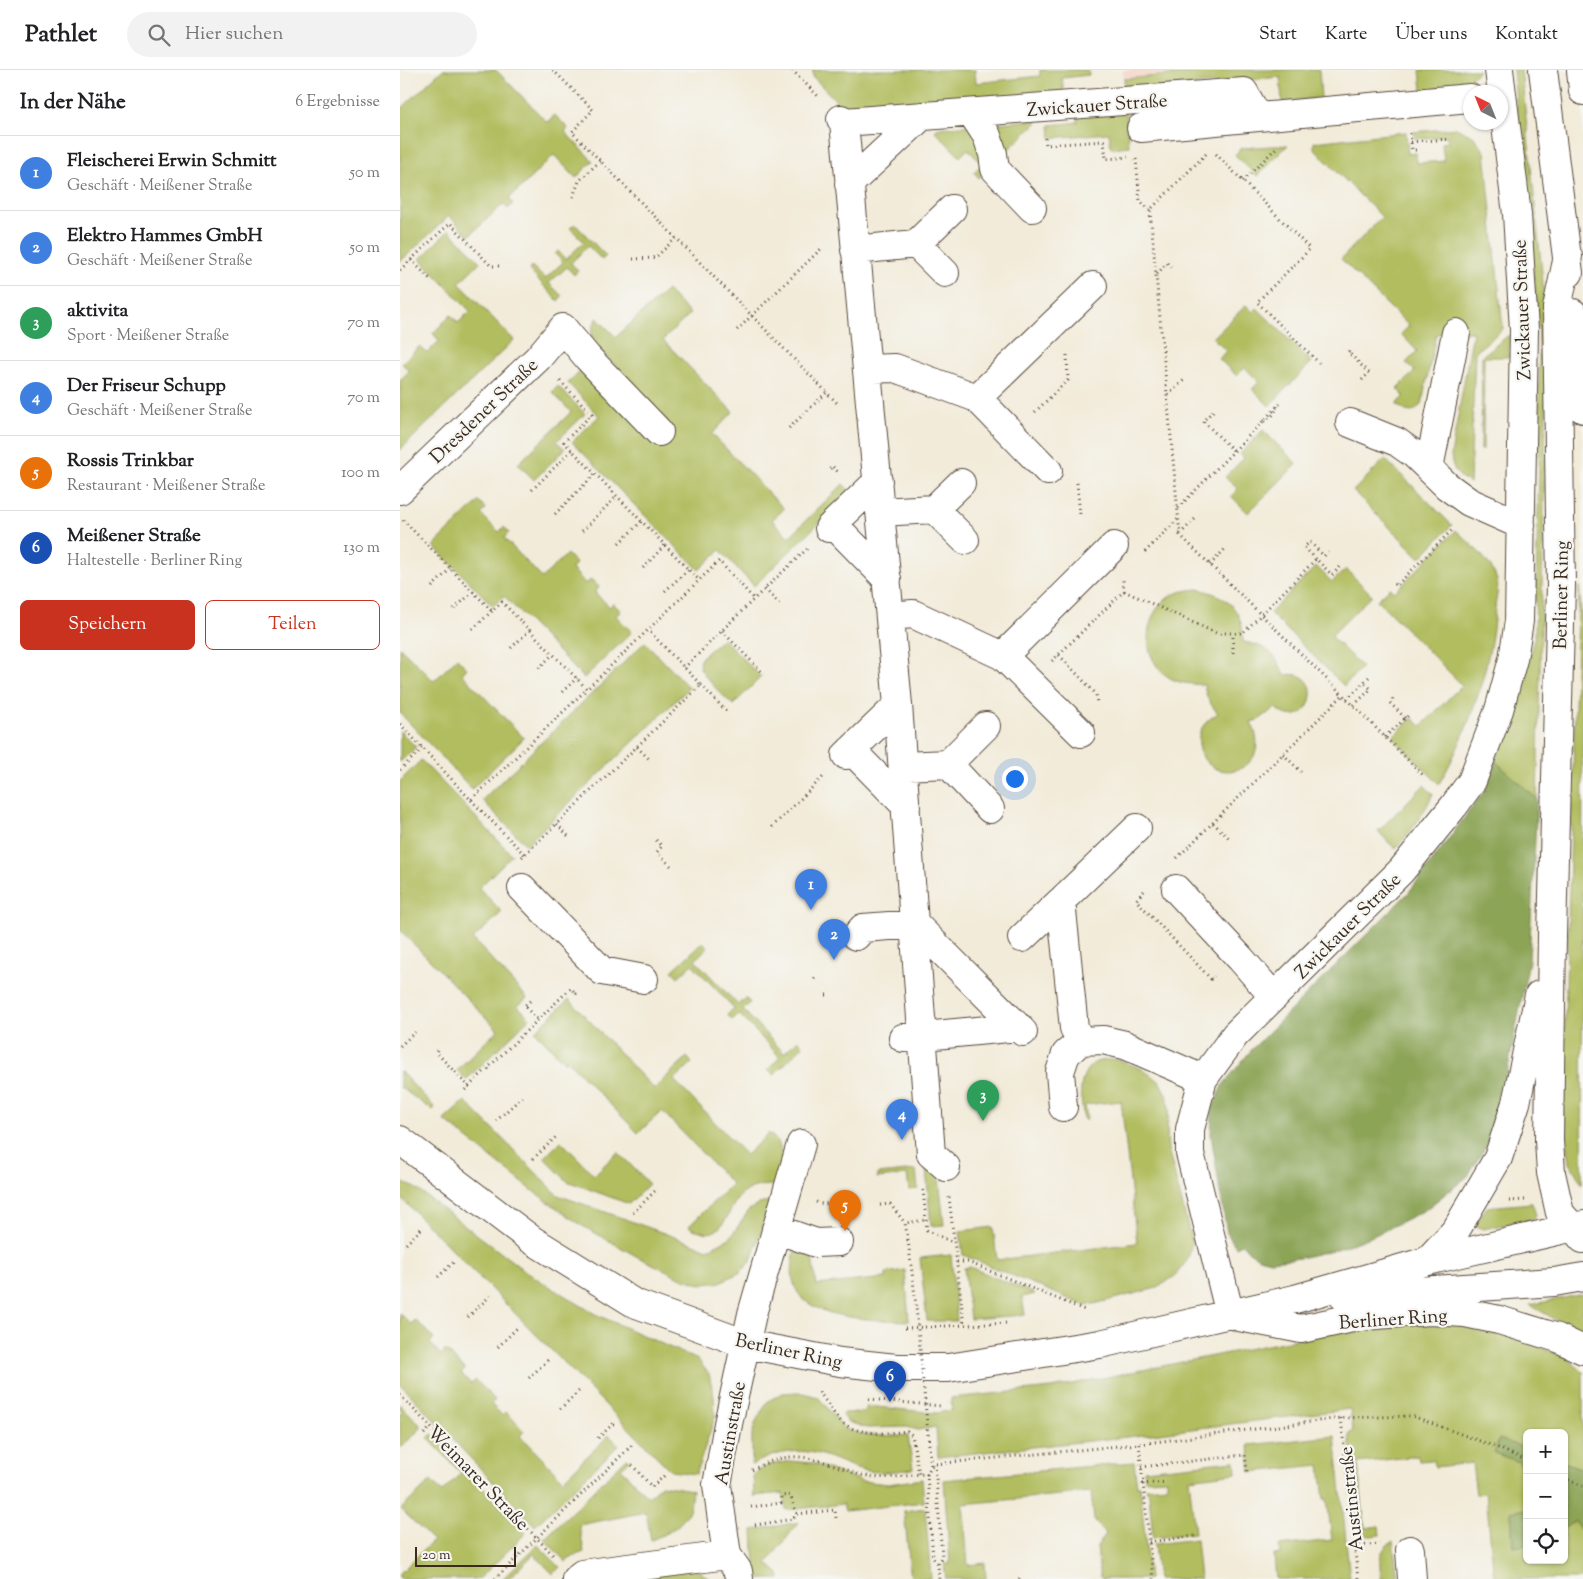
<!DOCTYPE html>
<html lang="de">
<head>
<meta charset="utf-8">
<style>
  body { margin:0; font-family:"Sorts Mill Goudy",serif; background:#f2f2f2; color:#202124 }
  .controls { position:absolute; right:15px; bottom:15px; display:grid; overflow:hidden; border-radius:8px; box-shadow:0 1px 4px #0004 }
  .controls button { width:45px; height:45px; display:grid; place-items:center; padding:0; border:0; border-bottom:1px solid #e0e0e0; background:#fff; color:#202124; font:25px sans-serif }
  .compass { position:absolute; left:1063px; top:15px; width:45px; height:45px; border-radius:50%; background:#fff; box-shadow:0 1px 4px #0004; rotate:317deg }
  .scale { position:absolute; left:15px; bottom:12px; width:101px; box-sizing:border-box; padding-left:5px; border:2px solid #3b2a1e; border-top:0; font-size:14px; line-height:18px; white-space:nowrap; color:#3b2a1e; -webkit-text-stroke:4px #f6f6f2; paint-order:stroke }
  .you { position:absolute; left:614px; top:708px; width:18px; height:18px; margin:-12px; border:4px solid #fff; border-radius:50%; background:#1a73e8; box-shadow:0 0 0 8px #1a73e833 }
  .badge { display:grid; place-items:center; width:32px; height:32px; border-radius:50%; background:#c8321e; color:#fff; font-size:16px; font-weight:700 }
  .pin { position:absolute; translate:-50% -41px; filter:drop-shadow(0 1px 2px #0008) }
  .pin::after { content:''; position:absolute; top:26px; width:18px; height:15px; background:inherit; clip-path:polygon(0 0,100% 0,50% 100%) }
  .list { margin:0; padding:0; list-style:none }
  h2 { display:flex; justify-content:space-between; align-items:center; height:65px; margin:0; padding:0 20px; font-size:21px }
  h2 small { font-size:16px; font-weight:400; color:#757577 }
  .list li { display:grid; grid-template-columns:32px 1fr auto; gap:15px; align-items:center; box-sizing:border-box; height:75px; padding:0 20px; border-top:1px solid #e0e0e0 }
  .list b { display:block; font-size:19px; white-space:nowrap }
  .list p { margin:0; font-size:16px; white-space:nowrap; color:#757577 }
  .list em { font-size:16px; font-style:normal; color:#757577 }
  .actions { display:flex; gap:10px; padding:15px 20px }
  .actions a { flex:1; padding:11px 0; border:1px solid #c8321e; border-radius:8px; text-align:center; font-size:18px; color:#c8321e }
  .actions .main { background:#c8321e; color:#fff }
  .icon { flex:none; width:28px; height:28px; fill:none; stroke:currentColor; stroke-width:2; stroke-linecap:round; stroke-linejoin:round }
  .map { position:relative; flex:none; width:1183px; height:1509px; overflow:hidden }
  header { display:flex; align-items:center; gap:30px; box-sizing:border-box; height:70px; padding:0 25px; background:#fff; border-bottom:1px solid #e0e0e0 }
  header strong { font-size:24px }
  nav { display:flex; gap:28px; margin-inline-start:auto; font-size:18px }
  .search { width:350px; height:45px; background:#f2f2f2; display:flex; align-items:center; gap:12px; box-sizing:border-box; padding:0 18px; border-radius:28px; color:#757577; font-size:19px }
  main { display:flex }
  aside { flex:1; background:#fff }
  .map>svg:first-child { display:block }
</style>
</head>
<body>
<header>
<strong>Pathlet</strong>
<div class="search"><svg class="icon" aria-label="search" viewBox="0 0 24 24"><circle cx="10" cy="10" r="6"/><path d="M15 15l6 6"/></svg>Hier suchen</div>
<nav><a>Start</a><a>Karte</a><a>Über uns</a><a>Kontakt</a></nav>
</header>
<main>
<aside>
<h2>In der Nähe<small>6 Ergebnisse</small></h2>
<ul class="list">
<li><span class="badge" style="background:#3f7fe0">1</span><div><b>Fleischerei Erwin Schmitt</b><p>Geschäft · Meißener Straße</p></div><em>50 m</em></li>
<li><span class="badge" style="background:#3f7fe0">2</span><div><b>Elektro Hammes GmbH</b><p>Geschäft · Meißener Straße</p></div><em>50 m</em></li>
<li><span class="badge" style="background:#2e9e5b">3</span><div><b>aktivita</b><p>Sport · Meißener Straße</p></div><em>70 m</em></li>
<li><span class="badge" style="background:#3f7fe0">4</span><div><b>Der Friseur Schupp</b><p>Geschäft · Meißener Straße</p></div><em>70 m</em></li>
<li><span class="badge" style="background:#e8710a">5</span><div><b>Rossis Trinkbar</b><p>Restaurant · Meißener Straße</p></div><em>100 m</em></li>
<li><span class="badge" style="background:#1a4fb4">6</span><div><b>Meißener Straße</b><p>Haltestelle · Berliner Ring</p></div><em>130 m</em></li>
</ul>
<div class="actions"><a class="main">Speichern</a><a>Teilen</a></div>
</aside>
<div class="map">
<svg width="1183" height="1509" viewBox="0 0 1183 1509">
  <rect width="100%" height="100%" fill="#f6f6f2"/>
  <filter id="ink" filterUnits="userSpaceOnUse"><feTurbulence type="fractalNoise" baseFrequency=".02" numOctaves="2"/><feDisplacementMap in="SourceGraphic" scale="10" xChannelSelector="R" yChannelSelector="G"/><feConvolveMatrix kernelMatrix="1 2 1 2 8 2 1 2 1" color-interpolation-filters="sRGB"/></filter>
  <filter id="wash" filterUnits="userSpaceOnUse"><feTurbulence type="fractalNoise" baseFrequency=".0096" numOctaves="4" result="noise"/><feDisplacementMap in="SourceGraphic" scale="20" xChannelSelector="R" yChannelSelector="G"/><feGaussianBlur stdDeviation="1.12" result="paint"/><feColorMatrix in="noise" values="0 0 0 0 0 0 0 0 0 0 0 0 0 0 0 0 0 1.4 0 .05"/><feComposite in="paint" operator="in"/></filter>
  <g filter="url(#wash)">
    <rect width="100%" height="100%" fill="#f2ebd9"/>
    <!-- built -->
    <path fill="#f5d2c2" d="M723 0H827L724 9Z"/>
    <!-- green -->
    <path fill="#b1bd5f" stroke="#76743e" d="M42 0H96L147 52 155 45 168 58 165 62 193 91 176 108 154 85 109 129 113 133 108 139 103 134 69 166 49 146 0 192V40Z
      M413 0H575L576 13 640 6V0H688L689 5 662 8 664 25 447 42 413 7Z
      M827 0H919L921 28 882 32 880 7 725 21 724 9Z
      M1020 0H1079C1065 19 1043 18 1022 20Z
      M1113 0H1121L1148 261 1137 729 1095 691 1114 644 1135 565 1139 395V262Z
      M726 42 729 76 711 78 709 63 651 68 650 55 678 52V46Z
      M635 50 637 52 579 108 574 102 582 94 568 79 560 87 535 61 538 58Z
      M1056 58 1074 67 1085 82 1103 259 1075 282 1070 413C1058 407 1052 400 1051 385L1073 262 1036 264 1022 333 1017 339 1012 342 1006 341 996 334 1004 326 997 319 1015 301 1006 293 1017 281 1001 264 1009 256 941 189 982 147 914 79V72L1006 62 1008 84 1016 83 1017 93 1044 91 1042 73 1048 72 1047 66 1015 69 1014 62Z
      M888 75 857 106 835 85 841 78Z
      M175 154 206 186 202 190 188 176 171 193 178 201 174 205 167 197 149 213 162 226 158 231 129 200 132 196 145 209 163 192 155 184 158 181 166 189 184 172 170 158Z
      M49 160 80 192 59 213 114 270 0 380V310L9 301 2 293 20 276 27 283 39 271 33 263 51 245 58 253 70 241 20 189Z
      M267 220 290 244 263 270 333 342 312 364 384 439 372 450 389 467 443 414 451 422 354 516 320 480 299 500 172 372 199 346 168 313 182 300 268 352 192 271C190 262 193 256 197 248L216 267Z
      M846 235 853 242 857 238 912 292 869 336 852 319 859 312 845 298 837 306 819 289 826 281 813 268Z
      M1109 265V287H1084L1083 380H1081L1082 286Z
      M158 316 185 344 157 371 165 379 134 410 118 394 171 342 152 322Z
      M863 360 897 394 848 443 831 426 838 419 825 407 844 388 840 384Z
      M985 389 1052 455 1020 488 953 421Z
      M79 431 86 439 81 444 99 462 104 457 109 463 104 468 142 508 167 484 176 493 172 499 186 514 191 509 199 517 195 523 210 537 213 533 221 541 216 546 232 562 184 608 104 526 93 536 33 476Z
      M1056 460C1071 475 1090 489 1097 510 1099 518 1096 529 1095 537 1092 595 1068 664 1039 714L992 667 1012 648 1021 656 1062 615 977 530 990 518 995 522Z
      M916 496 932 512 946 499 972 525 931 566 962 597 944 616 870 543Z
      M1179 516 1183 564 1182 1114 1170 1093 1162 1038Z
      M798 519C828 525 844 541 843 572 865 575 876 583 884 605 930 597 911 668 875 638L860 649 851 652C878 705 803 719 799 674 797 659 806 651 818 643 810 634 806 627 804 615 792 614 781 614 770 608 741 591 741 546 769 527 778 521 788 520 798 519Z
      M323 568 361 607 333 635C325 627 294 600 300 590 305 582 316 575 323 568Z
      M245 572 289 618 126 775 82 730Z
      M0 577 34 611 57 588 67 598 62 604 124 668 72 719 0 643Z
      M0 661 16 677 0 692Z
      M21 690 112 785 79 818 102 842 73 869 127 928 118 936 130 948 66 1010 57 1000 98 960 0 860V711Z
      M1024 715 1033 724C1023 745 1011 762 995 779L978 761Z
      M303 872 308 877 295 890 338 935 346 928 350 933 343 940 384 983 398 970 403 976 374 1005 368 1000 380 987 339 944 332 950 327 945 334 938 292 894 278 907 272 901Z
      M169 929 254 1019 287 987 292 993 274 1010 346 1085 369 1063C386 1076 384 1096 378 1115 365 1115 349 1115 339 1127 329 1138 323 1168 303 1162 298 1160 293 1160 289 1156L332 1114 262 1041 238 1063 167 990 165 993 135 961Z
      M716 989 742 999 759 1011 767 1026 769 1040 767 1058 768 1079 792 1172 788 1189 775 1206 757 1218 686 1236 563 1185 560 1161 593 1157 597 1190 737 1173 721 1031 685 1035 687 1050H684C681 1031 675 1004 696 992 701 990 710 990 716 989Z
      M0 1001 35 1038 32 1040 0 1017Z
      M65 1031 158 1125 308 1179 330 1168 349 1140 359 1134 372 1131 350 1193 339 1203 318 1213 300 1214 284 1209 238 1187 181 1155 133 1121 44 1050Z
      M161 1071 194 1105 218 1082 249 1114 229 1134 167 1111 144 1088Z
      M538 1098 544 1155 531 1156 526 1099Z
      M516 1100 518 1119 509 1120 507 1105 477 1108V1104Z
      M0 1112 14 1117 129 1204 195 1244 298 1290 309 1304 314 1326 315 1347 296 1404 271 1401 0 1127Z
      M1132 1133 1136 1145 1133 1149 1083 1159 1078 1157 1076 1153 1087 1137Z
      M395 1178 412 1186 416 1215 486 1208V1203L505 1200 509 1251C479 1250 408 1251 395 1217 390 1204 393 1191 395 1178Z
      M551 1185 557 1251H527L520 1188Z
      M570 1197 635 1224 622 1227 625 1245 570 1249 564 1198Z
      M1183 1224V1265L1130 1235Z
      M0 1243 10 1254 16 1250 34 1269 30 1273 41 1285 46 1280 65 1300 61 1303 71 1314 76 1310 95 1330 91 1334 102 1345 106 1342 124 1361 120 1366 163 1410 209 1365 219 1375 135 1456 0 1314Z
      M1022 1251 1080 1255 1166 1287 1183 1302V1399L1164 1392V1363H1127V1379L1099 1369 1094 1383 1117 1391 1127 1400V1439L1111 1442 1113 1477 1127 1475V1490H1164V1458L1175 1451 1183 1464V1509H1094L1086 1423 1076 1424 1072 1393 1035 1397 1034 1390 1019 1391 1018 1386 958 1393 965 1458 979 1456 980 1465C970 1466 964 1468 959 1458L949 1364 953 1361 950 1339 736 1366 538 1387 536 1357 518 1360 507 1357 467 1358 448 1352 443 1345 444 1343 465 1342 467 1336 536 1343 552 1340 551 1328 652 1318 963 1256Z
      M399 1322 418 1327 445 1359 465 1365 499 1366 506 1365 508 1366 513 1399C497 1401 479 1404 463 1400 448 1396 434 1388 419 1384 395 1378 373 1383 352 1395V1365L356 1351 368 1331 383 1323Z
      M0 1334 22 1357 0 1378V1345L3 1342 0 1339Z
      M32 1364 126 1463 79 1509H2L0 1507V1503L33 1471 1 1439 31 1411 42 1422 61 1403 28 1368Z
      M935 1366 950 1509H876L874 1485 880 1484 879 1476 932 1470 927 1429H924L920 1395 851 1402 849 1375Z
      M227 1388 229 1391 221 1399 248 1427 261 1415 292 1420C291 1426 291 1434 289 1440 283 1456 266 1464 251 1470L246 1442 179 1455 184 1482 173 1486 166 1492 144 1469Z
      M390 1391 412 1393 461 1411 488 1414 522 1409 524 1432 445 1441 443 1434 386 1440 383 1423 354 1426 353 1404 369 1395Z
      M835 1391 836 1403 789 1409 795 1463 753 1468 749 1424 746 1418 767 1416V1409L745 1410 744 1400Z
      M734 1392 737 1416H740L749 1509H702L700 1507 697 1476 706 1464 694 1450 691 1422 563 1434 568 1495 585 1493 586 1509H546L544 1494H550L544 1410Z
      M525 1438 531 1509H511L504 1441Z
      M399 1452 367 1493 379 1504 380 1509H358L355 1498 353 1460Z
      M796 1469 800 1509H758L754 1474Z
      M993 1471 998 1509H981C980 1492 976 1482 993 1471Z
      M138 1475 160 1497 153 1504 134 1484 108 1509H102Z
      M296 1498 309 1509H219Z"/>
    <!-- forest -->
    <path fill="#8ca456" stroke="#64673a" d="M1095 691 1137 729 1129 891 1102 1029 1089 1071 1068 1106 1025 1140 973 1166 937 1179 900 1188 870 1191 859 1188 849 1182 842 1174 836 1177 827 1163 811 1065 812 1039 822 1016 852 979 1009 822 1085 720Z
      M1099 1369 1127 1379V1400L1117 1391 1094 1383Z
      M1164 1392 1183 1399V1464L1175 1451 1164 1458Z
      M1127 1439V1475L1113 1477 1111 1442Z"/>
  </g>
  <g filter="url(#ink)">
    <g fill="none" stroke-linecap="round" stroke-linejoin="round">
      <!-- minor casing -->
      <g stroke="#56473a" stroke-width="30">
        <path id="minor" d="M1143 0 1169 203
          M1181 0 1183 21
          M572 43 587 66 593 84 595 99 632 138
          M441 49 444 52 498 635 531 1084 546 1097
          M444 52 844 22 858 47 1070 28
          M741 58 858 47
          M449 114 522 46
          M516 174 545 203
          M455 180 516 174 552 139
          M1168 186 1157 238 1161 515 1152 865 1149 1070 1151 1103 1160 1143 1183 1169
          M1173 243 1183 339
          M467 299 495 298 577 328 693 216
          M577 328 648 401
          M950 353 997 372 1014 384 1047 416 1069 432 1121 455
          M1029 398 1056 263
          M0 420 138 288 163 258 188 288 259 362
          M534 439 565 470
          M480 442 534 439 561 413
          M433 454 487 509
          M429 458 478 411
          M490 546 513 544 603 586 714 476
          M603 586 681 663
          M451 680 506 736
          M446 685 498 635
          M548 694 590 739
          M503 696 548 694 586 656
          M122 818 202 901 244 909
          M776 819 841 889 874 927
          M456 866 463 858 515 854 623 962
          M622 868 661 831
          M503 968 619 957
          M681 971 674 958 661 831 737 758
          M663 1037 660 1002 666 984 681 971 703 970 725 975 803 1009
          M0 1070 132 1170 234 1233 346 1274 440 1292 496 1298H548L700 1274 895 1229 1027 1191 1183 1155
          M376 1159 416 1173 439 1172
          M1027 1191 1056 1160 1098 1088 1116 1033 1139 925
          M943 1226 1154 1212 1183 1207
          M830 1245 790 1083V1059L803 1009 835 965 1001 801 1054 736 1072 711 1099 640 1113 589 1119 551 1124 260 1117 144 1099 0
          M839 1247 901 1259 948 1249 976 1245 1030 1241 1065 1243 1099 1250 1158 1268 1183 1280
          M1010 1480 1012 1509
          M176 1509 182 1504 327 1485
          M339 1509 338 1501 327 1485 317 1415 328 1354 352 1244 401 1074"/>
      </g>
      <!-- path -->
      <path stroke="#56473a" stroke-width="3" stroke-dasharray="1 4" stroke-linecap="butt" d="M153 0 193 40 172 62 276 168
        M392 0 420 28
        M1010 63 1012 80H1016
        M645 68 646 75 704 71 706 89 728 87
        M1011 72 1048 69
        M806 84 750 140 780 465 947 629 1025 707
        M816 84 910 179 857 232 919 293
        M736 89 740 131 750 140
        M843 111 876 78
        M173 127 179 111 200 91
        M233 189 255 188 276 168 439 335
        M11 190 31 210
        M0 200 50 153 91 196H102
        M757 204 767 193 772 198
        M337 260 423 177
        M949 281 948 282 969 303 962 310
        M160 311 192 344 164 372 299 510
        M768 325 784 310
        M813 341 803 351 834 381
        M635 342 668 310 667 285
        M864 351C871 349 876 342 877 336
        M389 358 426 323
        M430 399 432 396 440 404
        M677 413 680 445
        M132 420 172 380
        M778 438 880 334
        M155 444 195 404
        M3 450 92 541 102 532 187 619 319 491 354 529 407 479
        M182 461 217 426
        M780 464 796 448
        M219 473 242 451
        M745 482 778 449
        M916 489 904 477 910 472 924 486 928 482
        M810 495 825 479
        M243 498 265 475
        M994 514 996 516 1054 458
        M32 517 50 499
        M365 519 379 534
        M265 521 289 499
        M724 521 816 563H843L916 489 932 505 942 495
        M54 539 73 522
        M73 559 92 541
        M322 561 364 604
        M111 578 130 560
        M833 583V563
        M659 585 696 624 697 634
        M652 591 724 521 723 510
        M139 598 153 584
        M284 598 354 529
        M301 615 327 642
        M162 622 177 608
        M947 629 970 606
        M993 629 990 633 1005 648
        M954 635 971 619 964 612
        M0 654 71 730 187 619
        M985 667 1009 645
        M237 677 250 690
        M883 684 901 702
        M0 700 23 678
        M71 730 125 785
        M813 753 831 770
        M157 754 170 768
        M372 757 424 706
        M256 770 262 776 257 782 273 798
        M122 787 301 615 248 560
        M777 788 943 625
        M744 821 736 830 811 909 814 906
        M414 909 416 907
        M426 925H428
        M130 931 124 936 138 950
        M0 976 15 962
        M37 980 36 982 69 1017
        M88 999 91 1003
        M65 1020 171 918 176 924 179 921
        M96 1051 122 1027
        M133 1089 157 1066
        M523 1120 527 1160 554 1173
        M549 1127 564 1256
        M1109 1131 1125 1130
        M416 1132 422 1134 435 1133
        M480 1135 490 1134 505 1153
        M233 1143 255 1121
        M508 1170 505 1153 526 1150
        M6 1174 23 1157
        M557 1192H568L687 1241
        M38 1207 56 1190
        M68 1247 90 1226
        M505 1258 608 1253
        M98 1277 119 1256
        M129 1308 150 1288
        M419 1322C427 1332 434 1346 444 1354 460 1365 488 1364 507 1361L512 1365 519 1404
        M0 1325 155 1487
        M469 1329 541 1336
        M160 1339 181 1319
        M941 1348 958 1509
        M24 1364 31 1357
        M198 1368 214 1353
        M739 1374 753 1509
        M535 1394 542 1486 538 1494 539 1509
        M232 1395 252 1417 265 1405
        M741 1397 845 1385 847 1402
        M352 1400C386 1381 405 1385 440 1397 448 1400 457 1405 466 1406 487 1410 506 1405 527 1404L531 1396 535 1394 739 1374 941 1348 1012 1346 1096 1377 1127 1391
        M527 1404 533 1488 538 1494
        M1164 1408 1183 1416
        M742 1414 767 1412
        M351 1437 381 1433V1426L390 1425 397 1444
        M355 1455 393 1449 397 1444 435 1440 436 1448
        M749 1472 795 1466
        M955 1476 980 1474
        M95 1509 234 1373
        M619 1509 622 1506"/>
      <!-- minor -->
      <use href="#minor" stroke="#fff" stroke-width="28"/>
      <!-- path-bridge -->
      <path stroke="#56473a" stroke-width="3" stroke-dasharray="1 4" stroke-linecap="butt" d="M508 1170 515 1226 531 1396"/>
    </g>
  </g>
  <g text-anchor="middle" stroke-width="4.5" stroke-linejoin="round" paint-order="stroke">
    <!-- street labels -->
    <g font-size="19" fill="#3b2a1e" stroke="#f6f6f2">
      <text transform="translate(697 34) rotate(-4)" y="7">Zwickauer Straße</text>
      <text transform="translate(1121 240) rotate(-92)" y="7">Zwickauer Straße</text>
      <text transform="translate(83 340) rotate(-44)" y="7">Dresdener Straße</text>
      <text transform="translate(1160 525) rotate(-89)" y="7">Berliner Ring</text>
      <text transform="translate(947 855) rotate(-45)" y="7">Zwickauer Straße</text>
      <text transform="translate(993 1248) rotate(-4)" y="7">Berliner Ring</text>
      <text transform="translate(389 1280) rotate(12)" y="7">Berliner Ring</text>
      <text transform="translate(329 1363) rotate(-80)" y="7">Austinstraße</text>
      <text transform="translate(79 1407) rotate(46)" y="7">Weimarer Straße</text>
      <text transform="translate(950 1429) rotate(-96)" y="7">Austinstraße</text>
    </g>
  </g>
</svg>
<div class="controls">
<button>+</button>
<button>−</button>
<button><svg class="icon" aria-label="locate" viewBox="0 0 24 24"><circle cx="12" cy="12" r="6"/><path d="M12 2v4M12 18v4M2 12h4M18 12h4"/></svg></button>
</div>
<svg class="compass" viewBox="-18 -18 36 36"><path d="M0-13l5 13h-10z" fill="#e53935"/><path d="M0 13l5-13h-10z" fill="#757577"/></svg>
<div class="scale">20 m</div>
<div class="you"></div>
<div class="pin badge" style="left:411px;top:840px;background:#3f7fe0">1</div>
<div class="pin badge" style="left:434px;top:890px;background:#3f7fe0">2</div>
<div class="pin badge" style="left:583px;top:1051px;background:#2e9e5b">3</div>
<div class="pin badge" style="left:502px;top:1070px;background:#3f7fe0">4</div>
<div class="pin badge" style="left:445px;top:1161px;background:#e8710a">5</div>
<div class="pin badge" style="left:490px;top:1332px;background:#1a4fb4">6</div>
</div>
</main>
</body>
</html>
